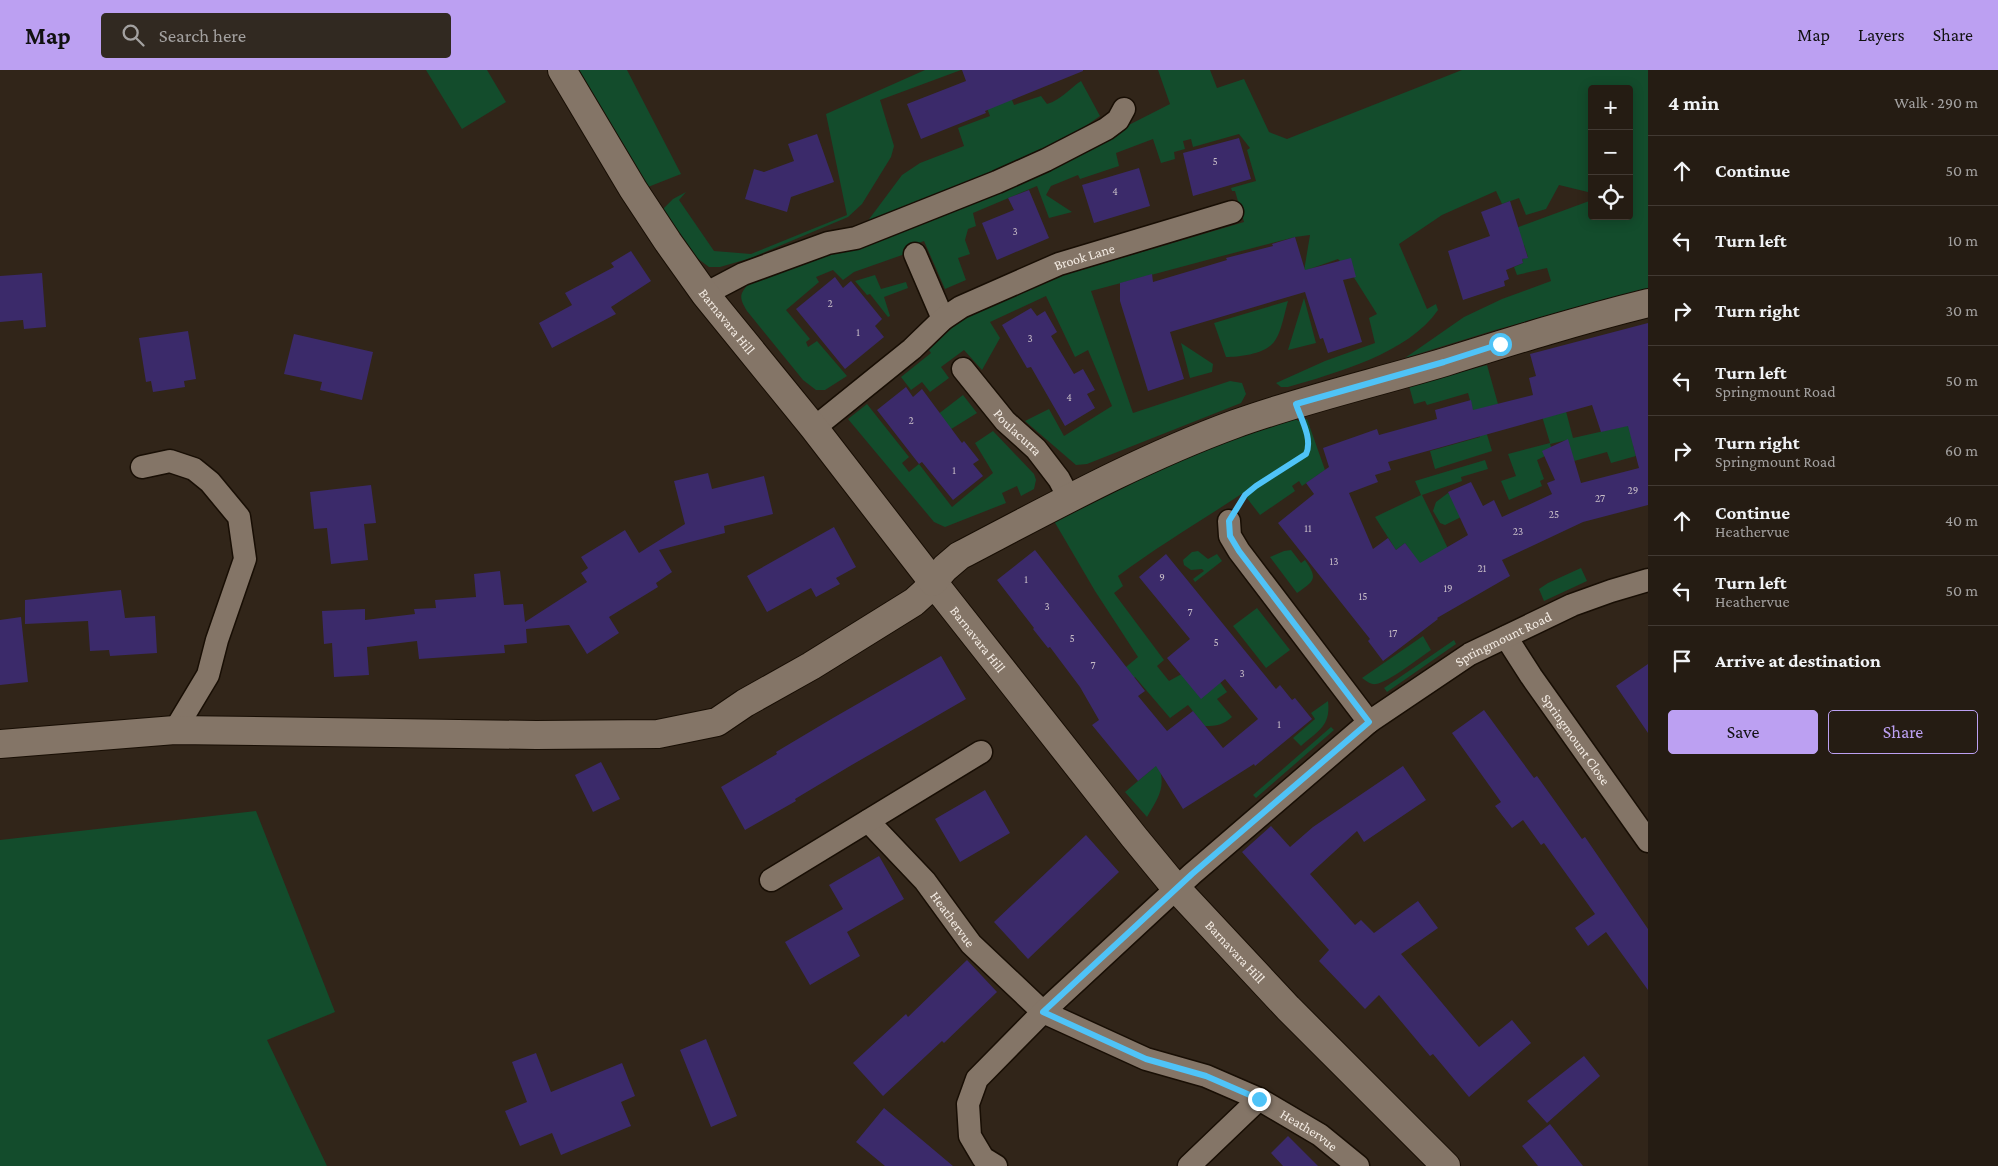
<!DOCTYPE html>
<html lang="en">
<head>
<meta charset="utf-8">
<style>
  body { margin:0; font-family:"Crimson Pro",serif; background:#312921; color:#f1f3f6 }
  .controls { position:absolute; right:15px; top:15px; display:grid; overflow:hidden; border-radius:5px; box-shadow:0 2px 12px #0003 }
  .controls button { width:45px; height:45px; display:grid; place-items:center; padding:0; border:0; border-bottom:1px solid #423a33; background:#251c13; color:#f1f3f6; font:25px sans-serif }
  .stop { position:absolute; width:15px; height:15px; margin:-11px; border:4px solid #4fc3f7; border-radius:50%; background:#fff }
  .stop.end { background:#4fc3f7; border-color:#fff; box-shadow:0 1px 5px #0008 }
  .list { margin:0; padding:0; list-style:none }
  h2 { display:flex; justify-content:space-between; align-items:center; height:65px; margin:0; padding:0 20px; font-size:21px }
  h2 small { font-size:16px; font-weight:400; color:#a3a1a0 }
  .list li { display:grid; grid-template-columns:32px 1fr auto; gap:15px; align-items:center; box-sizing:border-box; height:70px; padding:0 20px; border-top:1px solid #423a33 }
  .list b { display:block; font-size:19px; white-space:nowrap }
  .list p { margin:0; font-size:16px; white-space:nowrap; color:#a3a1a0 }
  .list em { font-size:16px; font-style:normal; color:#a3a1a0 }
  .actions { display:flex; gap:10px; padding:15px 20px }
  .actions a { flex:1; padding:11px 0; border:1px solid #bca0f2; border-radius:5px; text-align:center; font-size:18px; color:#bca0f2 }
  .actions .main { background:#bca0f2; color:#111 }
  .icon { flex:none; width:28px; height:28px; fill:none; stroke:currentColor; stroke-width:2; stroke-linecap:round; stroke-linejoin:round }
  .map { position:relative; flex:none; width:1648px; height:1096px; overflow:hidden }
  header { display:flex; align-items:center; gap:30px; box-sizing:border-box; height:70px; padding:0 25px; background:#bca0f2; color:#111 }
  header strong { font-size:24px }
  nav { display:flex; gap:28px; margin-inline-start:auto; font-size:18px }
  .search { width:350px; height:45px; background:#312921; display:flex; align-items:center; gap:12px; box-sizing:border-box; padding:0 18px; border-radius:5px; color:#a3a1a0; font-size:19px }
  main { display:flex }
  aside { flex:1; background:#251c13 }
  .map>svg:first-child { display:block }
</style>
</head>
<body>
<header>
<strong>Map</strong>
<div class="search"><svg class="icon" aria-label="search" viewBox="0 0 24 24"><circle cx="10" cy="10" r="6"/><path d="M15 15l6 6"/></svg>Search here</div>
<nav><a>Map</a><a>Layers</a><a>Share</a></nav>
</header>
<main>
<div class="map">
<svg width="1648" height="1096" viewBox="0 0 1648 1096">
  <rect width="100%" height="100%" fill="#312519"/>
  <!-- green -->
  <path fill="#134c2c" d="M426 0H487L506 32 462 59Z
    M579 0H627L681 104 648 117Z
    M925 0H961L880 30 894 76 891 87 862 134 848 147 751 188 720 197H709L693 185 663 139 673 129 686 122 679 130 714 181 751 184 847 145 826 44Z
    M1000 0 1014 35 1041 26 1047 34C1061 30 1069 19 1081 11L1100 46 1077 62 1019 91 864 156 902 105 920 93 964 76 958 58 990 46 974 4Z
    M1158 0H1210L1217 18 1244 9 1269 62 1287 69 1462 0H1648V218L1495 260 1405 288 1464 247 1502 229 1551 211 1547 198 1517 205 1514 197 1523 193 1522 189 1528 187 1524 175 1518 176 1513 159 1592 130V146H1629V19H1592V123L1559 115 1546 139 1526 145 1519 128 1502 134 1496 121 1442 145 1399 174 1427 239 1436 234 1438 240C1409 283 1336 303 1288 317H1281L1276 313 1325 291 1375 273 1369 248 1377 244 1353 206 1338 189 1304 201 1310 165 1295 167 1222 186 1091 221 1133 343 1230 311 1242 313 1246 324 1241 333 1087 394 1076 395 1025 351 1049 339 1064 366 1112 336 1088 280 1075 287 1046 226 990 252 1000 268 982 300 964 280 941 297 949 308 930 322 922 312 911 320 901 307 931 283 929 280 953 257 972 244 1021 222 1064 205 1244 152 1235 121H1232L1231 118 1256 111 1247 80 1250 78 1239 64 1193 77 1191 69 1183 71 1185 79 1174 82 1175 89 1161 93 1153 69 1116 83 1119 96 1080 109 1078 105 1051 116 1046 125 1072 142 1049 148 1037 116 973 143 976 156 968 159 965 170 970 184 958 188 966 210 945 219 924 171 903 179 905 184 854 202 843 210 833 200 816 207 819 212 786 240 810 269 806 272 808 277 817 271 847 306 825 320H816L803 310 747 241C738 226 740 224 750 212L1113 63 1170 34Z
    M875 205 881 219 906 212 908 218 884 227 890 246 888 247 870 224 867 225 855 211Z
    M1304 228 1316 273 1288 280Z
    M1288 231C1285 241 1281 264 1274 272 1265 284 1240 287 1226 287L1214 253Z
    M1181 273 1213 294 1212 302 1190 308Z
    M1487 295 1498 334 1473 341 1468 323 1427 335 1425 331 1414 334 1409 316Z
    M963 325 977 343 948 361 937 345Z
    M1563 330 1573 368 1626 356 1625 350 1634 349 1633 375 1636 386 1611 393 1607 382 1574 391 1567 370 1550 374 1553 382 1537 390 1544 409 1540 411 1542 416 1509 430 1501 411 1516 406 1508 384 1550 373 1539 336Z
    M867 334 909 387 902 393 909 402 919 394 952 437 993 403 975 373 993 361 1034 404 1036 410 1034 419 1021 426 1017 416 1002 423 1006 433 945 457 934 452 848 349Z
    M1296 348 1298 351 1307 349 1325 400 1302 416 1299 411 1292 416 1295 421 1260 445 1243 423C1201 451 1158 476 1118 506L1123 516 1114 523 1164 590 1157 596 1169 611 1196 596 1215 605 1227 622 1217 629 1232 647C1223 655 1217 656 1205 656L1188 635 1170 648 1135 607 1111 627 1103 616 1138 587 1095 521 1054 451 1131 412 1238 366Z
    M1485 358 1492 381 1435 399 1430 381 1480 367 1479 359Z
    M1485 390 1488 399 1461 407 1462 411 1422 425 1454 491 1421 510 1410 480 1405 473 1396 480 1375 447 1421 425 1415 411Z
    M1448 423 1469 443 1445 455 1440 453 1433 441 1436 432Z
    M1291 480 1301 493 1305 490C1318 509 1315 510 1297 523L1270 487 1284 481Z
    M1198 481 1208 489 1217 484 1222 491 1195 512 1193 509 1204 501 1202 499 1191 500 1184 495 1183 490 1192 482Z
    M1581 498 1587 511 1544 531 1539 519 1548 513Z
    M1257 538 1290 580 1266 598 1233 556Z
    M1423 566 1431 580C1419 588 1389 612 1376 614 1371 615 1366 611 1362 608Z
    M1454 570 1456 574 1387 622 1384 618Z
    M1328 631C1331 656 1318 661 1301 676L1293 668 1315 649 1311 643Z
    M1331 657 1334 660 1256 728 1253 725Z
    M1158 694C1167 717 1158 728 1147 747L1125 722Z
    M256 741 335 942 267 970 327 1096H0V770Z"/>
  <!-- building -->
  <path fill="#3b2a6a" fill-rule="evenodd" d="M962 0H1083V1L985 41 986 43 921 69 907 34 966 11Z
    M817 64 834 112 791 127 787 142 745 129 754 99 764 102 794 91 788 74Z
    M1239 68 1251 109 1193 126 1183 83Z
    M1139 98 1150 136 1094 153 1082 115Z
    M1029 120 1049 168 997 190 982 153 1014 140 1008 128Z
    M1510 131 1528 188 1522 189 1523 193 1506 200 1509 209 1504 211 1505 216 1463 230 1448 181 1490 166 1481 142Z
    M1295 167 1305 200 1351 188 1356 207 1343 210 1362 272 1328 283 1323 268 1320 269 1305 222 1170 262 1184 309 1148 321 1120 231V213L1152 204 1153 212 1227 190 1226 188 1273 176 1272 174Z
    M631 181 651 211 611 237 616 244 552 278 539 253 572 235 565 223 614 197 611 193Z
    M42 203 46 257 24 259 23 250 0 252V206Z
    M835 207 843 218 851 211 882 249 875 256 884 267 845 299 796 239Z
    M1031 238 1037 246 1045 241 1057 262 1051 266 1074 304 1083 299 1095 320 1087 324 1095 338 1065 356 1031 297 1027 298 1002 255Z
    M1648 253V435L1583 452 1502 490 1510 506 1437 548 1438 549 1383 591 1368 571 1370 569 1278 453 1314 424 1306 413 1329 397 1323 378 1377 359 1379 365 1437 349 1435 340 1471 330 1473 340 1533 325 1529 308 1536 306 1530 284ZM1592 335 1601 362 1628 356 1639 398 1581 413 1568 369 1542 381 1555 410 1547 413 1552 424 1502 447 1494 430 1483 436 1471 412 1448 422 1468 465 1420 493 1405 473 1396 480 1388 468 1373 479 1349 423 1378 412 1375 405 1391 400 1388 392Z
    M188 261 196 309 184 311 185 317 153 322 151 311 146 312 139 268Z
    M294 264 373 282 362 330 320 320 322 312 284 304Z
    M906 317 913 327 922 319 962 373 964 371 979 390 973 394 983 406 953 430 922 392 919 394 877 340Z
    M708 403 712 419 764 406 773 444 724 456 725 463 659 480 672 502 656 513 658 517 609 547 619 563 587 584 569 555 526 559 527 573 504 575 505 583 419 589 417 571 367 577 369 605 334 607 332 573 324 574 322 541 365 539V550L415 544 414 539 436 538 435 530 476 527 474 504 500 501 504 535 523 534 525 552 587 512 581 503 588 498 581 487 625 460 639 483 685 454 674 411Z
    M371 415 376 453 364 454 368 490 331 494 327 458 314 459 310 422Z
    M834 457 856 497 836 508 840 514 816 527 811 518 767 542 747 506Z
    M1035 480 1145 621 1138 626 1167 661 1193 641 1223 678 1258 649 1225 609 1201 629 1167 588 1190 569 1139 507 1166 484 1276 619 1280 615 1292 630 1295 628 1312 649 1255 696 1254 694 1183 739 1156 696 1138 711 1092 655 1099 650 1080 617 1050 577 1048 578 1033 559 1034 558 997 510Z
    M121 520 125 548 155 546 157 583 110 586 109 580 90 581 88 551 25 554V530Z
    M21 547 28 612 0 615V550Z
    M941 586 966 629 850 696 795 729 796 731 745 760 721 717 777 684 776 682 833 648Z
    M1648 594V663L1616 616Z
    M1484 640 1534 708 1537 706 1582 769 1585 767 1648 859V920L1606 862 1588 876 1575 858 1595 844 1544 773 1541 775 1523 750 1512 758 1495 736 1501 732 1452 663Z
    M601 692 620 729 593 742 575 705Z
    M1403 696 1426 730 1364 772 1357 761 1310 804 1355 855 1361 850 1374 863 1418 831 1438 858 1401 884 1479 977 1512 950 1531 973 1469 1027 1433 984 1430 986 1379 925 1365 939 1319 891 1329 880 1242 782 1271 756 1290 777 1313 757Z
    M985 720 1010 763 960 792 935 749Z
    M1086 765 1119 802 1028 889 994 852Z
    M879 786 904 829 847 862 860 886 810 915 785 872 843 839 829 815Z
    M967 890 997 922 944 973 942 971 883 1026 853 993 906 944 908 947Z
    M706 969 737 1046 711 1057 680 980Z
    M536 983 551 1022 622 993 635 1026 621 1032 631 1056 561 1085 552 1063 520 1076 505 1041 527 1032 512 992Z
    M1584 986 1600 1006 1547 1053 1527 1031Z
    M884 1038 953 1096H885L856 1072Z
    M1550 1054 1583 1096H1538L1522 1076Z
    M1288 1066 1318 1096H1283L1271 1083Z"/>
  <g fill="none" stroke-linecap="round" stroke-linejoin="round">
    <!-- minor casing -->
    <g stroke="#180e04" stroke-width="25">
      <g id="minor">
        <path d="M915 184 943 249"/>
        <path d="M705 224 743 204 828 173 856 168 997 112 1046 90 1106 59 1118 50 1124 39"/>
        <path id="s1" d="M963 299 1005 351 1036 379 1059 409 1069 428"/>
        <path id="s2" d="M814 358 912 279 943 249 961 237 1059 194 1232 142"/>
        <path d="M142 397 170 391 194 399 210 412 239 447 245 489 217 570 208 605 175 660"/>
        <path d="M1229 451 1230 466 1239 481 1369 652"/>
        <path id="s3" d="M1506 567 1531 606 1648 771"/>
        <path id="s4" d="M868 751 925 811 971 874 1043 942 1146 989 1206 1006 1259 1029 1320 1065 1358 1096"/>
        <path d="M771 810 981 682"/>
        <path id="s5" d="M996 1096 983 1088 970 1066 968 1034 977 1009 1043 942 1192 804 1369 652 1470 584 1572 535 1611 521 1648 510"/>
        <path d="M1189 1096 1259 1029"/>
      </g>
    </g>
    <!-- tertiary casing -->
    <g stroke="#180e04" stroke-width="30">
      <g id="tertiary">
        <path id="s6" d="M0 674 175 660 536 665 658 664 717 652 745 633 811 596 914 532 925 522 933 512 1134 767 1176 818 1288 938 1446 1096"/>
      </g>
    </g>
    <!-- secondary casing -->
    <g stroke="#180e04" stroke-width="30">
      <g id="secondary">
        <path id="s7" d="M562 0 633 119 668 172 705 224 814 358 933 512 945 498 959 486C1049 439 1139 389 1235 354 1304 329 1375 313 1445 292 1512 271 1579 250 1648 233"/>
      </g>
    </g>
    <!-- path -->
    <path stroke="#9c9288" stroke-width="3" stroke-dasharray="1 4" stroke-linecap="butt" d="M1243 429 1256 416 1306 384C1310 375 1308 369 1305 360"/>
    <!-- minor -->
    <use href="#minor" stroke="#847567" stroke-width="22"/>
    <!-- tertiary -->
    <use href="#tertiary" stroke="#847567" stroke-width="28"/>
    <!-- secondary -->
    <use href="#secondary" stroke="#847567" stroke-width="28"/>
  </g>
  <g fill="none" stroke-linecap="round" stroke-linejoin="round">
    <!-- route -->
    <path stroke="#4fc3f7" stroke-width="6" d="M1259 1029 1206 1006 1146 989 1043 942 1192 804 1369 652 1239 481 1230 466 1229 451 1245 425 1256 416 1306 384C1313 369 1301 349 1296 334L1444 292 1500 274"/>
  </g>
  <g text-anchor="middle" stroke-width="5" stroke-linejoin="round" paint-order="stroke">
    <!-- number labels -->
    <g font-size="11" fill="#c6bcc6">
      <text x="1215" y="95">5</text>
      <text x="1115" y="125">4</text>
      <text x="1015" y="165">3</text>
      <text x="830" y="237">2</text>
      <text x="858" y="266">1</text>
      <text x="1030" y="272">3</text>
      <text x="1069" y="331">4</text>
      <text x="911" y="354">2</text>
      <text x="954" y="404">1</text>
      <text x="1633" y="424">29</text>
      <text x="1600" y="432">27</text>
      <text x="1554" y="448">25</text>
      <text x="1308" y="462">11</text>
      <text x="1518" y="465">23</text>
      <text x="1334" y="495">13</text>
      <text x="1482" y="502">21</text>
      <text x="1162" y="511">9</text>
      <text x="1026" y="513">1</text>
      <text x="1448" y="522">19</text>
      <text x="1363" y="530">15</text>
      <text x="1047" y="540">3</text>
      <text x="1190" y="546">7</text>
      <text x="1393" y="567">17</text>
      <text x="1072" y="572">5</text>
      <text x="1216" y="576">5</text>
      <text x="1093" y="599">7</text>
      <text x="1242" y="607">3</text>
      <text x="1279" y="658">1</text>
    </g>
    <!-- street labels -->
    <g font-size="14" fill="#f4ece4" stroke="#271b10">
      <text dy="5" stroke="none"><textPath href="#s2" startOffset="324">Brook Lane</textPath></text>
      <text dy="5" stroke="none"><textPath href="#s7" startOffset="301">Barnavara Hill</textPath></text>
      <text dy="5" stroke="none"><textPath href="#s1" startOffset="84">Poulacurra</textPath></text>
      <text dy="5" stroke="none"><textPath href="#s6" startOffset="1050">Barnavara Hill</textPath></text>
      <text dy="5" stroke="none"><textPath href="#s5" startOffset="788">Springmount Road</textPath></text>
      <text dy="5" stroke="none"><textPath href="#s3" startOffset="124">Springmount Close</textPath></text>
      <text dy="5" stroke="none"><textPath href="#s4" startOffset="130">Heathervue</textPath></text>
      <text dy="5" stroke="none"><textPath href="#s6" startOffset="1455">Barnavara Hill</textPath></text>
      <text dy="5" stroke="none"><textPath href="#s4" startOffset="552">Heathervue</textPath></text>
    </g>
  </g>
</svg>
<div class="controls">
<button>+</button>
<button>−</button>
<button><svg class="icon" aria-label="locate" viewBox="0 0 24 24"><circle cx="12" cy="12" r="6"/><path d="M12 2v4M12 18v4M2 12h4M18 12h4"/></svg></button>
</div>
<div class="stop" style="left:1500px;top:274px"></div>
<div class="stop end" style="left:1259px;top:1029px"></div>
</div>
<aside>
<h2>4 min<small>Walk · 290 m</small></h2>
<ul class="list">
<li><svg class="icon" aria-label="ahead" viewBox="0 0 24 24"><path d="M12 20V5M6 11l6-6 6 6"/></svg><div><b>Continue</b></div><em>50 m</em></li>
<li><svg class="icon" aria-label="left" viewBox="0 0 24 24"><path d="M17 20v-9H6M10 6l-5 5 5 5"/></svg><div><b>Turn left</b></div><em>10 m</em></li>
<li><svg class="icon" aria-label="right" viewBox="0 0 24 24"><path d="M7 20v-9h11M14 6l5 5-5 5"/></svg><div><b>Turn right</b></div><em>30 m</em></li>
<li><svg class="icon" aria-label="left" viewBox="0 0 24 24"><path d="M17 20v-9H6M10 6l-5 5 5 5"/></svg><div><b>Turn left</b><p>Springmount Road</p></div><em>50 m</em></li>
<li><svg class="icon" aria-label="right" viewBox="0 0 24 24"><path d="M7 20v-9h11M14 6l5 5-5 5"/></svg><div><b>Turn right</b><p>Springmount Road</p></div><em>60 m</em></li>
<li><svg class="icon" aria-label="ahead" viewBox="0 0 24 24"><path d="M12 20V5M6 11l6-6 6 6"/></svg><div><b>Continue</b><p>Heathervue</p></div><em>40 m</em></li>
<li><svg class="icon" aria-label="left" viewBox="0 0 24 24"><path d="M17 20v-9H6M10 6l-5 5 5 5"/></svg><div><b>Turn left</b><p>Heathervue</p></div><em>50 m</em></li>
<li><svg class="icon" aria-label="arrive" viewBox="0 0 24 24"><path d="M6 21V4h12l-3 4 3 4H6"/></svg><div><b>Arrive at destination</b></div></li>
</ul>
<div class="actions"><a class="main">Save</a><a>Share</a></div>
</aside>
</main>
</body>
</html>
